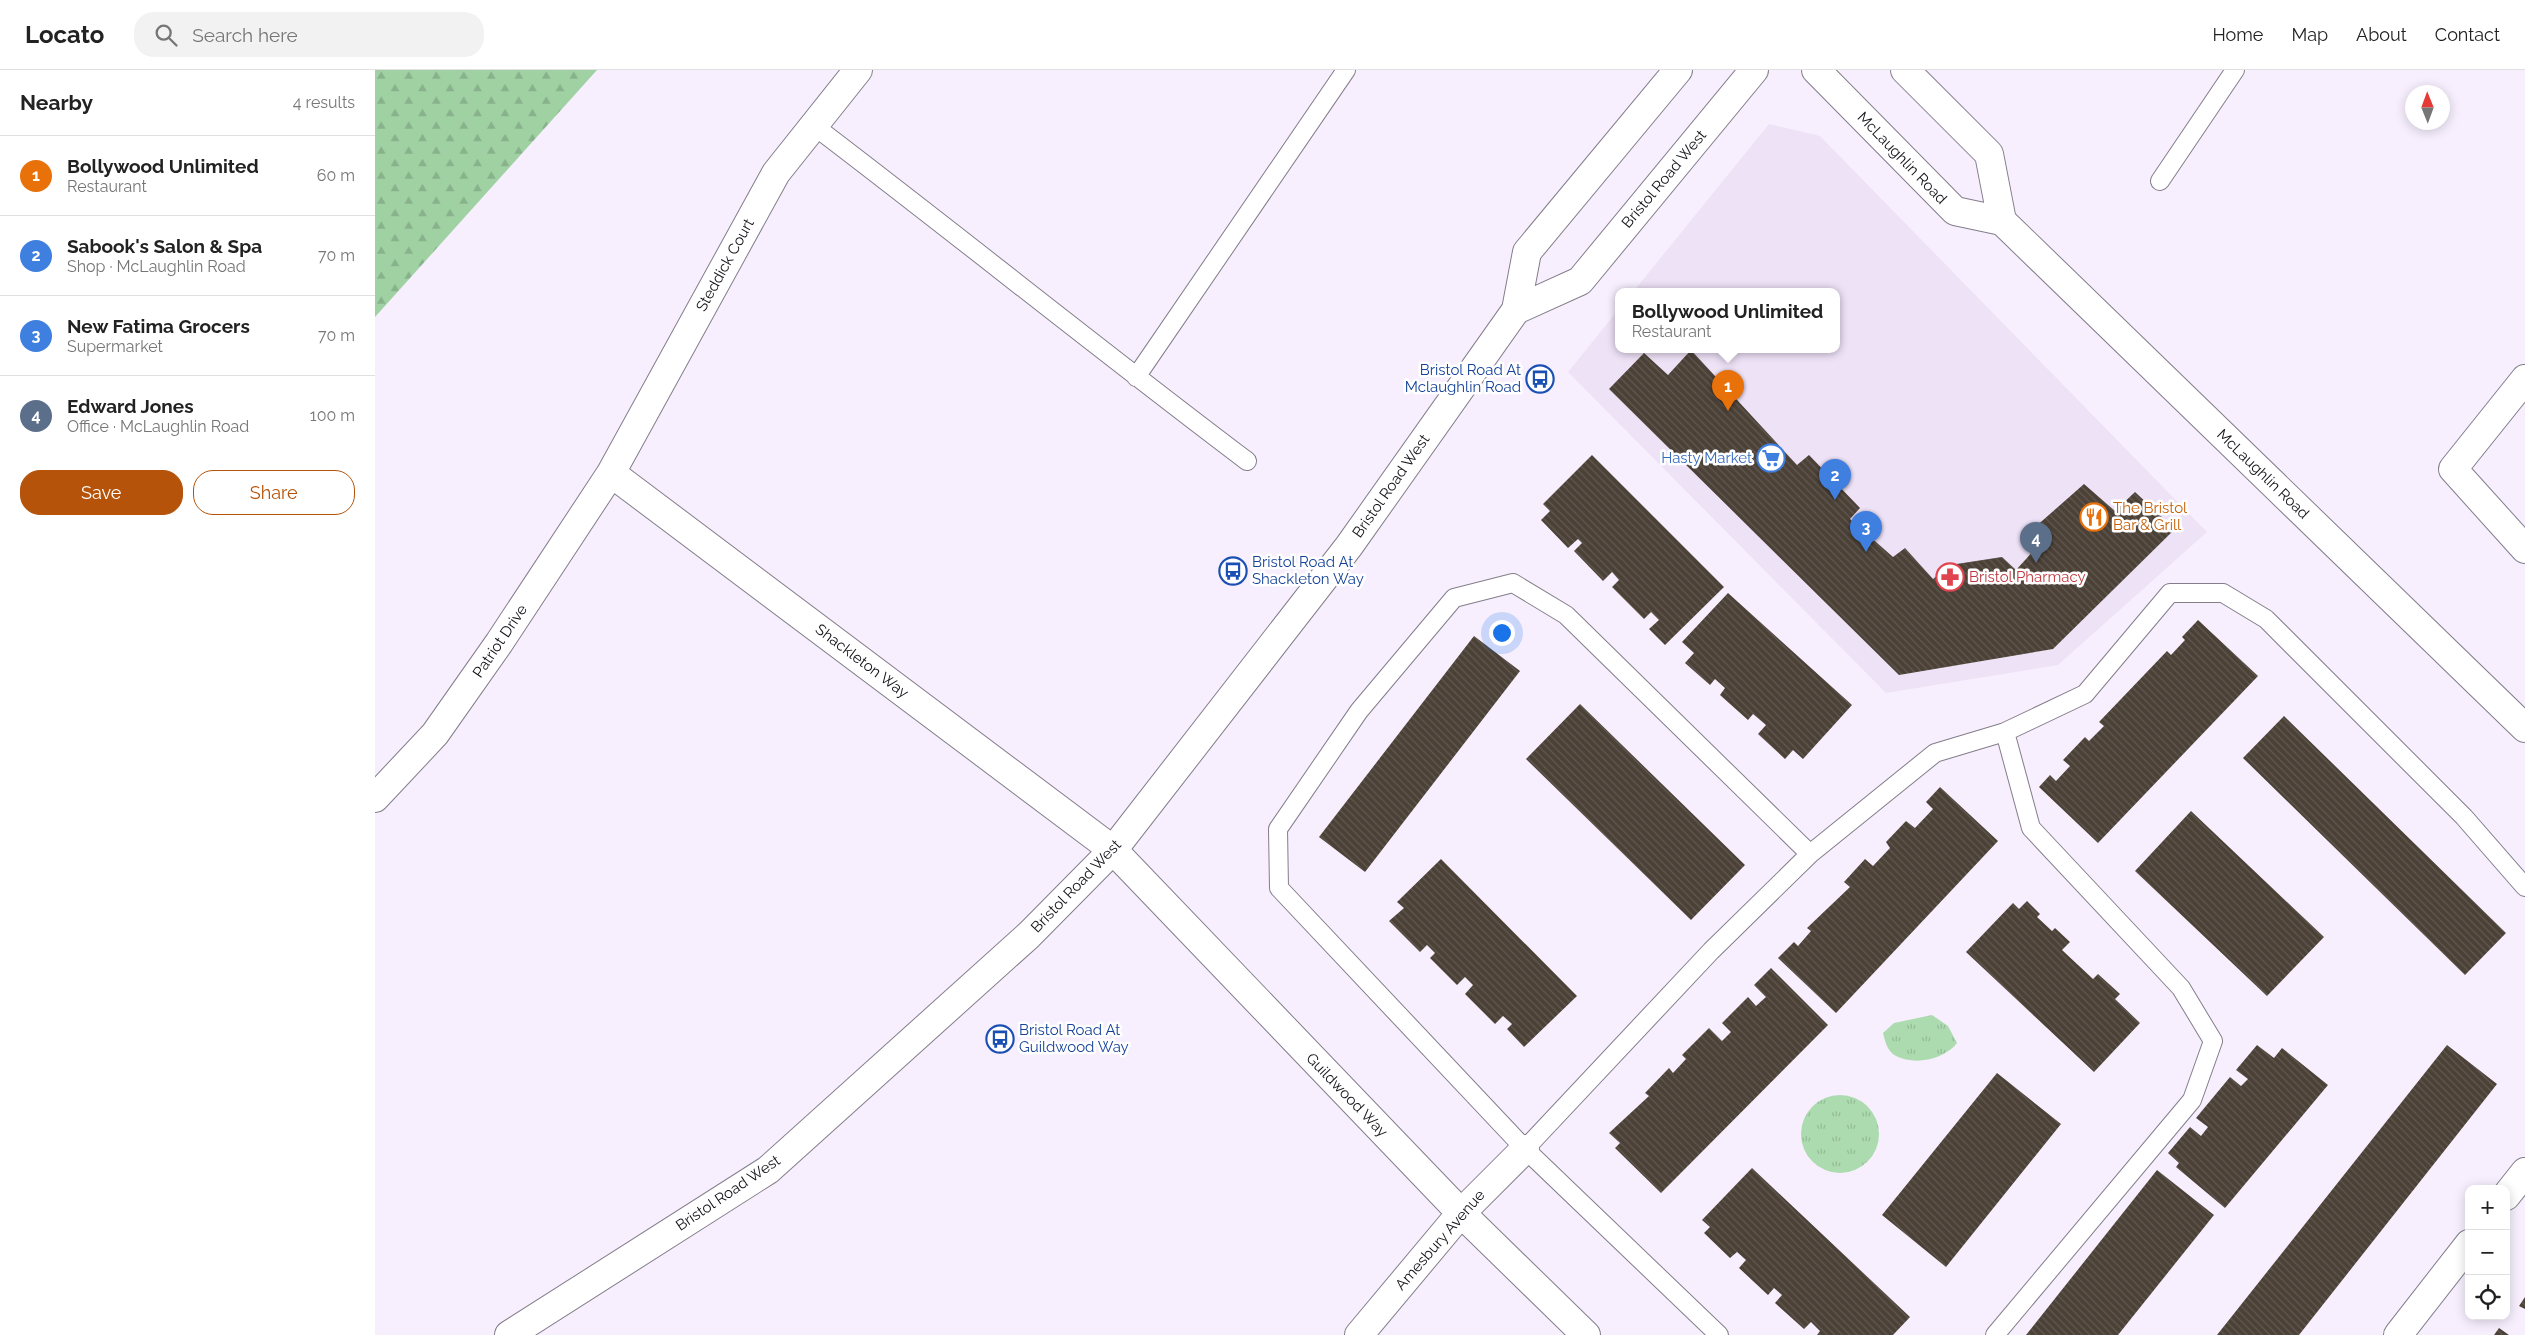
<!DOCTYPE html>
<html lang="en">
<head>
<meta charset="utf-8">
<style>
  body { margin:0; font-family:Raleway,sans-serif; background:#f2f2f2; color:#222 }
  .controls { position:absolute; right:15px; bottom:15px; display:grid; overflow:hidden; border-radius:10px; box-shadow:0 2px 12px #0003 }
  .controls button { width:45px; height:45px; display:grid; place-items:center; padding:0; border:0; border-bottom:1px solid #e0e0e0; background:#fff; color:#222; font:25px sans-serif }
  .compass { position:absolute; left:2030px; top:15px; width:45px; height:45px; border-radius:50%; background:#fff; box-shadow:0 2px 12px #0003; rotate:359deg }
  .you { position:absolute; left:1126px; top:562px; width:18px; height:18px; margin:-12px; border:4px solid #fff; border-radius:50%; background:#1a73e8; box-shadow:0 0 0 8px #1a73e833 }
  .badge { display:grid; place-items:center; width:32px; height:32px; border-radius:50%; background:#b45309; color:#fff; font-size:16px; font-weight:700 }
  .pin { position:absolute; translate:-50% -41px; filter:drop-shadow(0 1px 2px #0008) }
  .pin::after { content:''; position:absolute; top:26px; width:18px; height:15px; background:inherit; clip-path:polygon(0 0,100% 0,50% 100%) }
  .popup { position:absolute; left:1240px; top:218px; width:225px; height:65px; box-sizing:border-box; display:grid; place-content:center; border-radius:10px; background:#fff; filter:drop-shadow(0 1px 4px #0005); font-size:16px; white-space:nowrap; color:#767676 }
  .popup b { font-size:19px; color:#222 }
  .popup::after { content:''; position:absolute; left:50%; top:100%; margin-left:-10px; border:10px solid transparent; border-top-color:#fff }
  .list { margin:0; padding:0; list-style:none }
  h2 { display:flex; justify-content:space-between; align-items:center; height:65px; margin:0; padding:0 20px; font-size:21px }
  h2 small { font-size:16px; font-weight:400; color:#767676 }
  .list li { display:grid; grid-template-columns:32px 1fr auto; gap:15px; align-items:center; box-sizing:border-box; height:80px; padding:0 20px; border-top:1px solid #e0e0e0 }
  .list b { display:block; font-size:19px; white-space:nowrap }
  .list p { margin:0; font-size:16px; white-space:nowrap; color:#767676 }
  .list em { font-size:16px; font-style:normal; color:#767676 }
  .actions { display:flex; gap:10px; padding:15px 20px }
  .actions a { flex:1; padding:11px 0; border:1px solid #b45309; border-radius:20px; text-align:center; font-size:18px; color:#b45309 }
  .actions .main { background:#b45309; color:#fff }
  .icon { flex:none; width:28px; height:28px; fill:none; stroke:currentColor; stroke-width:2; stroke-linecap:round; stroke-linejoin:round }
  .map { position:relative; flex:none; width:2150px; height:1265px; overflow:hidden }
  header { display:flex; align-items:center; gap:30px; box-sizing:border-box; height:70px; padding:0 25px; background:#fff; border-bottom:1px solid #e0e0e0 }
  header strong { font-size:24px }
  nav { display:flex; gap:28px; margin-inline-start:auto; font-size:18px }
  .search { width:350px; height:45px; background:#f2f2f2; display:flex; align-items:center; gap:12px; box-sizing:border-box; padding:0 18px; border-radius:20px; color:#767676; font-size:19px }
  main { display:flex }
  aside { flex:1; background:#fff }
  .map>svg:first-child { display:block }
</style>
</head>
<body>
<header>
<strong>Locato</strong>
<div class="search"><svg class="icon" aria-label="search" viewBox="0 0 24 24"><circle cx="10" cy="10" r="6"/><path d="M15 15l6 6"/></svg>Search here</div>
<nav><a>Home</a><a>Map</a><a>About</a><a>Contact</a></nav>
</header>
<main>
<aside>
<h2>Nearby<small>4 results</small></h2>
<ul class="list">
<li><span class="badge" style="background:#e8710a">1</span><div><b>Bollywood Unlimited</b><p>Restaurant</p></div><em>60 m</em></li>
<li><span class="badge" style="background:#3f7fe0">2</span><div><b>Sabook's Salon &amp; Spa</b><p>Shop · McLaughlin Road</p></div><em>70 m</em></li>
<li><span class="badge" style="background:#3f7fe0">3</span><div><b>New Fatima Grocers</b><p>Supermarket</p></div><em>70 m</em></li>
<li><span class="badge" style="background:#5c6f8a">4</span><div><b>Edward Jones</b><p>Office · McLaughlin Road</p></div><em>100 m</em></li>
</ul>
<div class="actions"><a class="main">Save</a><a>Share</a></div>
</aside>
<div class="map">
<svg width="2150" height="1265" viewBox="0 0 2150 1265">
  <defs>
    <pattern id="grass-tufts" width="24" height="20" patternUnits="userSpaceOnUse" patternTransform="scale(1.25)"><rect width="24" height="20" fill="#addbb0"/><path d="M3 7l-1-3M5 7V3M7 7l1-3M15 17l-1-3M17 17v-4M19 17l1-3" fill="none" stroke="#94bb97"/></pattern>
    <pattern id="forest-firs" width="22" height="20" patternUnits="userSpaceOnUse" patternTransform="scale(1.25)"><rect width="22" height="20" fill="#9fd1a2"/><path d="M5 1l3.5 6h-7zM16 11l3.5 6h-7z" fill="#88b28b"/></pattern>
    <pattern id="building-back-hatch" width="6" height="6" patternUnits="userSpaceOnUse" patternTransform="scale(1.25)"><rect width="6" height="6" fill="#4b4137"/><path d="M-1 5l2 2M0 0l6 6M5-1l2 2" fill="none" stroke="#615951"/></pattern>
  </defs>
  <rect width="100%" height="100%" fill="#f7effe"/>
  <!-- built -->
  <path fill="#eee2f7" d="M1394 54 1445 66 1832 462 1683 595 1511 623 1193 302 1244 239V280H1462V222H1258Z"/>
  <!-- grass -->
  <path fill="url(#grass-tufts)" d="M1557 945 1573 956 1582 973C1570 989 1540 996 1521 986 1512 981 1510 971 1508 963L1519 953Z
    M1426 1064a39 39 0 1 1 78 0a39 39 0 1 1-78 0Z"/>
  <!-- forest -->
  <path fill="url(#forest-firs)" d="M0 0H222L0 247Z"/>
  <!-- building -->
  <path fill="url(#building-back-hatch)" d="M1316 280 1422 395 1434 385 1485 438 1475 449 1518 487 1530 478 1558 509 1575 495 1627 487 1641 500 1661 478 1650 466 1709 414 1740 441 1760 422 1800 459 1678 579 1524 605 1234 319 1269 283 1293 305Z
    M1217 385 1349 517 1290 575 1274 559 1284 550 1276 542 1269 549 1237 517 1244 510 1237 502 1228 511 1199 481 1207 473 1203 469 1193 478 1166 450 1175 441 1168 434Z
    M1353 523 1477 635 1428 689 1418 680 1410 689 1383 664 1391 655 1378 644 1373 650 1345 625 1350 618 1340 609 1335 615 1310 593 1319 583 1307 572Z
    M1823 550 1883 606 1723 773 1664 717 1675 705 1681 711 1695 696 1688 690 1710 667 1714 671 1729 656 1724 652 1792 581 1796 585 1810 570 1807 567Z
    M1099 566 1145 601 990 802 944 767Z
    M1205 634 1370 795 1316 850 1151 689Z
    M1909 646 2131 863 2090 905 1868 688Z
    M1565 717 1623 771 1461 943 1403 888 1419 872 1423 876 1436 861 1432 858 1475 817 1469 812 1490 789 1498 796 1515 778 1511 772 1531 751 1540 758 1558 739 1551 732Z
    M1816 741 1949 867 1892 926 1760 801Z
    M1066 789 1202 926 1149 977 1132 959 1137 954 1128 946 1120 954 1090 924 1098 915 1090 907 1082 915 1055 888 1060 883 1052 875 1045 882 1014 851 1029 838 1022 832Z
    M1652 831 1665 844 1662 847 1677 861 1680 858 1695 872 1687 880 1718 909 1723 904 1745 924 1740 929 1765 953 1719 1002 1591 882 1638 833 1644 839Z
    M1396 898 1453 955 1286 1123 1240 1078 1245 1073 1234 1063 1274 1026 1270 1023 1294 998 1298 1003 1311 989 1307 985 1334 958 1347 971 1356 962 1347 953 1373 927 1381 936 1391 927 1379 915Z
    M1882 975 1899 988 1907 978 1953 1015 1850 1138 1801 1097 1804 1093 1793 1083 1815 1057 1826 1066 1833 1057 1821 1048 1855 1007 1866 1016 1873 1009 1861 1000Z
    M2072 975 2122 1014 1924 1265H1842Z
    M1622 1003 1686 1054 1571 1197 1507 1145Z
    M1377 1098 1535 1247 1518 1265H1442L1445 1261 1436 1252 1429 1259 1400 1233 1407 1225 1399 1218 1393 1225 1364 1198 1371 1190 1362 1182 1355 1188 1329 1163 1335 1157 1327 1150Z
    M1782 1100 1839 1145 1743 1265H1651Z
    M2150 1227V1239L2144 1236Z
    M2124 1258 2134 1265H2119Z"/>
  <g fill="none" stroke-linecap="round" stroke-linejoin="round">
    <!-- lane casing -->
    <g stroke="#847d8a" stroke-width="20">
      <path id="lane" d="M438 55C584 166 726 281 872 391
        M1785 111 1860 0
        M761 307 971 0
        M1150 1079 1336 881 1435 784 1560 683 1630 662 1710 624 1795 523H1848L1891 549 2089 747 2150 817
        M1344 1265 1150 1079 904 818 903 759 984 641 1079 528 1138 513 1191 545 1435 784
        M1620 1265 1817 1030 1838 971 1806 918 1656 758 1630 662"/>
    </g>
    <!-- street casing -->
    <g stroke="#847d8a" stroke-width="30">
      <path id="street" d="M2150 309 2078 399 2150 479
        M236 403 738 780 1086 1143 1211 1265
        M0 728 60 664 124 573 236 403 401 103 483 0
        M2131 1126 2150 1102
        M984 1265 1086 1143 1150 1079
        M2023 1265 2094 1174"/>
    </g>
    <!-- secondary casing -->
    <g stroke="#847d8a" stroke-width="30">
      <path id="secondary" d="M1441 0 1580 141 1627 151 2150 658
        M1530 0 1614 84 1627 151
        M1141 240 1205 211 1379 0
        M134 1265 393 1100 654 865 738 780 974 476 1141 240 1152 182 1303 0"/>
    </g>
    <!-- lane -->
    <use href="#lane" stroke="#fff" stroke-width="18"/>
    <!-- street -->
    <use href="#street" stroke="#fff" stroke-width="28"/>
    <!-- secondary -->
    <use href="#secondary" stroke="#fff" stroke-width="28"/>
  </g>
  <!-- icons -->
  <defs>
    <g id="bus-ring" transform="scale(1.4375)"><circle r="9.5" fill="#fff" stroke="#1a4fb4" stroke-width="1.5"/><path d="M-5-6H5V4H4V6H2V4H-2V6H-4V4H-5ZM-3.5-4V0h7V-4ZM-3.5 1.2v1.5H-2V1.2ZM2 1.2v1.5H3.5V1.2Z" fill="#1a4fb4"/></g>
    <g id="supermarket-ring" transform="scale(1.4375)"><circle r="9.5" fill="#fff" stroke="#3f7fe0" stroke-width="1.5"/><path d="M-6-5.5h2.5l.6 2H6L4.5 2H-2.5L-4.4-4H-6ZM-1.5 3.2a1.3 1.3 0 1 0 .1 0ZM3 3.2a1.3 1.3 0 1 0 .1 0Z" fill="#3f7fe0"/></g>
    <g id="restaurant-ring" transform="scale(1.4375)"><circle r="9.5" fill="#fff" stroke="#e8710a" stroke-width="1.5"/><path d="M-5-6h1v4h1v-4h1v4h1v-4h1v5L-1.5 .5V6h-2V.5L-5-1ZM5-6V6H3V1.5H1.5Q1.5-4 5-6Z" fill="#e8710a"/></g>
    <g id="pharmacy-ring" transform="scale(1.4375)"><circle r="9.5" fill="#fff" stroke="#e0444e" stroke-width="1.5"/><path d="M-2-6h4v4h4v4h-4v4h-4v-4h-4v-4h4Z" fill="#e0444e"/></g>
  </defs>
  <g fill-rule="evenodd">
    <use href="#bus-ring" x="1165" y="309"/>
    <use href="#supermarket-ring" x="1396" y="388"/>
    <use href="#restaurant-ring" x="1719" y="447"/>
    <use href="#bus-ring" x="858" y="501"/>
    <use href="#pharmacy-ring" x="1575" y="507"/>
    <use href="#bus-ring" x="625" y="969"/>
  </g>
  <g text-anchor="middle" stroke-width="5" stroke-linejoin="round" paint-order="stroke">
    <!-- street labels -->
    <g font-size="15" fill="#131116" stroke="#fff">
      <text transform="translate(1527 88) rotate(46)" y="5">McLaughlin Road</text>
      <text transform="translate(1289 109) rotate(-50)" y="5">Bristol Road West</text>
      <text transform="translate(350 195) rotate(-61)" y="5">Steddick Court</text>
      <text transform="translate(1888 404) rotate(44)" y="5">McLaughlin Road</text>
      <text transform="translate(1016 416) rotate(-55)" y="5">Bristol Road West</text>
      <text transform="translate(125 571) rotate(-56)" y="5">Patriot Drive</text>
      <text transform="translate(487 591) rotate(37)" y="5">Shackleton Way</text>
      <text transform="translate(701 816) rotate(-46)" y="5">Bristol Road West</text>
      <text transform="translate(972 1025) rotate(46)" y="5">Guildwood Way</text>
      <text transform="translate(353 1123) rotate(-34)" y="5">Bristol Road West</text>
      <text transform="translate(1065 1170) rotate(-49)" y="5">Amesbury Avenue</text>
    </g>
    <!-- transit labels -->
    <g font-size="15" fill="#164399" stroke="#fff" text-anchor="start">
      <text x="1146" y="305" text-anchor="end">Bristol Road At<tspan x="1146" dy="17">Mclaughlin Road</tspan></text>
      <text x="877" y="497">Bristol Road At<tspan x="877" dy="17">Shackleton Way</tspan></text>
      <text x="644" y="965">Bristol Road At<tspan x="644" dy="17">Guildwood Way</tspan></text>
    </g>
    <!-- shop labels -->
    <g font-size="15" fill="#366cbe" stroke="#fff" text-anchor="end">
      <text x="1377" y="393">Hasty Market</text>
    </g>
    <!-- food labels -->
    <g font-size="15" fill="#c56008" stroke="#fff" text-anchor="start">
      <text x="1738" y="443">The Bristol<tspan x="1738" dy="17">Bar &amp; Grill</tspan></text>
    </g>
    <!-- health labels -->
    <g font-size="15" fill="#be3a42" stroke="#fff" text-anchor="start">
      <text x="1594" y="512">Bristol Pharmacy</text>
    </g>
  </g>
</svg>
<div class="controls">
<button>+</button>
<button>−</button>
<button><svg class="icon" aria-label="locate" viewBox="0 0 24 24"><circle cx="12" cy="12" r="6"/><path d="M12 2v4M12 18v4M2 12h4M18 12h4"/></svg></button>
</div>
<svg class="compass" viewBox="-18 -18 36 36"><path d="M0-13l5 13h-10z" fill="#e53935"/><path d="M0 13l5-13h-10z" fill="#767676"/></svg>
<div class="you"></div>
<div class="pin badge" style="left:1353px;top:341px;background:#e8710a">1</div>
<div class="popup"><b>Bollywood Unlimited</b>Restaurant</div>
<div class="pin badge" style="left:1460px;top:430px;background:#3f7fe0">2</div>
<div class="pin badge" style="left:1491px;top:482px;background:#3f7fe0">3</div>
<div class="pin badge" style="left:1661px;top:493px;background:#5c6f8a">4</div>
</div>
</main>
</body>
</html>
